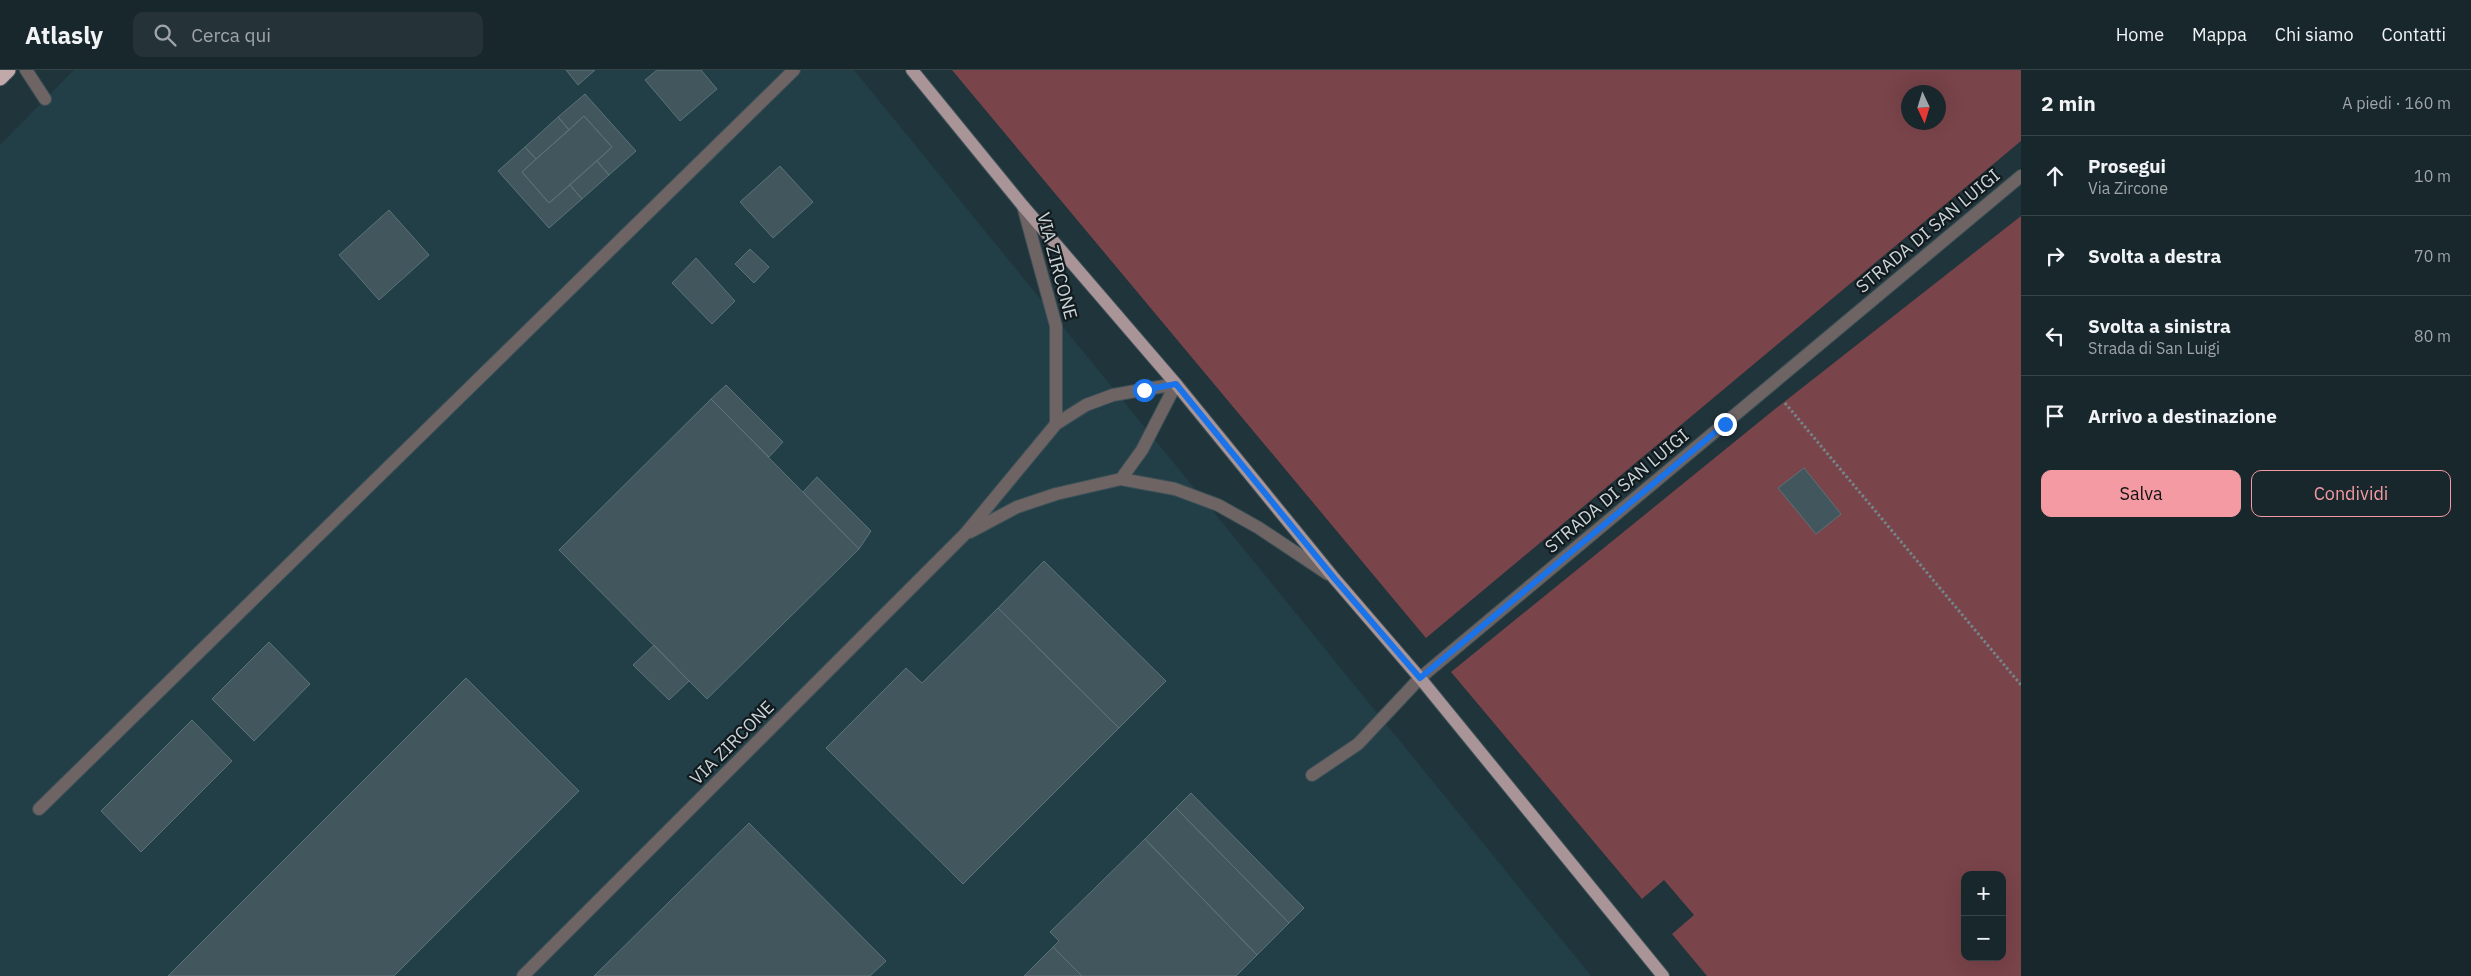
<!DOCTYPE html>
<html lang="it">
<head>
<meta charset="utf-8">
<style>
  body { margin:0; font-family:"IBM Plex Sans",sans-serif; background:#253338; color:#f1f3f6 }
  .controls { position:absolute; right:15px; bottom:15px; display:grid; overflow:hidden; border-radius:10px; box-shadow:0 5px 20px #0002 }
  .controls button { width:45px; height:45px; display:grid; place-items:center; padding:0; border:0; border-bottom:1px solid #364448; background:#18272c; color:#f1f3f6; font:25px sans-serif }
  .compass { position:absolute; left:1901px; top:15px; width:45px; height:45px; border-radius:50%; background:#18272c; box-shadow:0 5px 20px #0002; rotate:176deg }
  .stop { position:absolute; width:15px; height:15px; margin:-11px; border:4px solid #1a73e8; border-radius:50%; background:#fff }
  .stop.end { background:#1a73e8; border-color:#fff; box-shadow:0 1px 5px #0008 }
  .list { margin:0; padding:0; list-style:none }
  h2 { display:flex; justify-content:space-between; align-items:center; height:65px; margin:0; padding:0 20px; font-size:21px }
  h2 small { font-size:16px; font-weight:400; color:#9fa5a9 }
  .list li { display:grid; grid-template-columns:32px 1fr auto; gap:15px; align-items:center; box-sizing:border-box; height:80px; padding:0 20px; border-top:1px solid #364448 }
  .list b { display:block; font-size:19px; white-space:nowrap }
  .list p { margin:0; font-size:16px; white-space:nowrap; color:#9fa5a9 }
  .list em { font-size:16px; font-style:normal; color:#9fa5a9 }
  .actions { display:flex; gap:10px; padding:15px 20px }
  .actions a { flex:1; padding:11px 0; border:1px solid #f49aa3; border-radius:10px; text-align:center; font-size:18px; color:#f49aa3 }
  .actions .main { background:#f49aa3; color:#111 }
  .icon { flex:none; width:28px; height:28px; fill:none; stroke:currentColor; stroke-width:2; stroke-linecap:round; stroke-linejoin:round }
  .map { position:relative; flex:none; width:2021px; height:906px; overflow:hidden }
  header { display:flex; align-items:center; gap:30px; box-sizing:border-box; height:70px; padding:0 25px; background:#18272c; border-bottom:1px solid #364448 }
  header strong { font-size:24px }
  nav { display:flex; gap:28px; margin-inline-start:auto; font-size:18px }
  .search { width:350px; height:45px; background:#253338; display:flex; align-items:center; gap:12px; box-sizing:border-box; padding:0 18px; border-radius:10px; color:#9fa5a9; font-size:19px }
  main { display:flex }
  aside { flex:1; background:#18272c }
  .map>svg:first-child { display:block }
</style>
</head>
<body>
<header>
<strong>Atlasly</strong>
<div class="search"><svg class="icon" aria-label="search" viewBox="0 0 24 24"><circle cx="10" cy="10" r="6"/><path d="M15 15l6 6"/></svg>Cerca qui</div>
<nav><a>Home</a><a>Mappa</a><a>Chi siamo</a><a>Contatti</a></nav>
</header>
<main>
<div class="map">
<svg width="2021" height="906" viewBox="0 0 2021 906">
  <rect width="100%" height="100%" fill="#20343b"/>
  <!-- built -->
  <path fill="#223f48" d="M74 0H854L1591 906H0V75Z"/>
  <!-- green -->
  <path fill="#79444a" fill-rule="evenodd" d="M952 0H2021V71L1426 568ZM1938 22V52H1908V22Z
    M2021 146V906H1707L1672 864 1694 845 1664 810 1642 829 1451 602 1775 339ZM1965 805H2002V887H1965Z"/>
  <!-- building -->
  <path fill="#42575d" stroke="#5c7279" d="M566 0H595L578 15Z
    M657 0H701L717 19 680 51 645 10Z
    M585 24 636 81 609 105 597 91 612 77 584 46 569 60 558 47Z
    M584 46 612 77 549 133 522 102Z
    M558 47 569 60 536 89 525 77Z
    M525 77 536 89 522 102 549 133 570 115 582 129 549 158 498 101Z
    M597 91 609 105 582 129 570 115Z
    M780 96 813 132 773 168 740 132Z
    M389 140 429 185 379 230 339 185Z
    M750 179 769 197 754 213 735 194Z
    M696 188 735 231 712 254 672 213Z
    M726 315 783 372 769 387 711 329Z
    M711 329 859 479 707 629 559 480Z
    M1804 398 1841 444 1816 464 1778 418Z
    M817 407 871 461 859 479 803 422Z
    M1044 491 1166 611 1119 658 998 538Z
    M998 538 1119 658 963 814 826 678 906 598 922 613Z
    M269 572 310 614 254 671 212 629Z
    M654 575 689 611 669 630 633 595Z
    M466 608 579 721 394 906H168Z
    M192 650 232 691 141 782 101 741Z
    M1191 723 1304 838 1289 853 1176 738Z
    M1176 738 1289 853 1257 885 1145 769Z
    M749 753 886 891 870 906H594Z
    M1145 769 1257 885 1236 906H1082L1053 877 1059 871 1050 862Z
    M1053 877 1082 906H1024Z"/>
  <g fill="none" stroke-linecap="round" stroke-linejoin="round">
    <!-- minor casing -->
    <g stroke="#3e5157" stroke-width="14">
      <path id="minor" d="M26 0 45 29
        M1023 136 1056 256V354
        M1121 409 1142 380 1176 314
        M970 462 1017 437 1056 424 1121 409 1175 419 1218 435 1259 458 1328 504
        M1312 705 1358 674 1420 608 2021 106
        M39 739 794 0
        M523 906 965 464 1056 354 1086 335 1113 325 1176 314"/>
    </g>
    <!-- major casing -->
    <g stroke="#3e5157" stroke-width="14">
      <path id="major" d="M912 0 1023 136 1176 314 1334 508 1420 608 1663 906"/>
    </g>
    <!-- highway casing -->
    <g stroke="#3e5157" stroke-width="17">
      <path id="highway" d="M0 8 8 0"/>
    </g>
    <!-- path -->
    <path stroke="#75858a" stroke-width="3" stroke-dasharray="2.5 2.5" stroke-linecap="butt" d="M1785 333 2021 615"/>
    <!-- minor -->
    <use href="#minor" stroke="#6e6464" stroke-width="12"/>
    <!-- major -->
    <use href="#major" stroke="#a99597" stroke-width="12"/>
    <!-- highway -->
    <use href="#highway" stroke="#c1a9aa" stroke-width="15"/>
  </g>
  <g fill="none" stroke-linecap="round" stroke-linejoin="round">
    <!-- route -->
    <path stroke="#1a73e8" stroke-width="6" d="M1144 320 1176 314 1334 508 1420 608 1725 354"/>
  </g>
  <g text-anchor="middle" stroke-width="4.5" stroke-linejoin="round" paint-order="stroke">
    <!-- street labels -->
    <g font-size="18" fill="#c9d5d9" stroke="#121a1d">
      <text transform="translate(1928 161) rotate(-40)" y="6">STRADA DI SAN LUIGI</text>
      <text transform="translate(1057 196) rotate(75)" y="6">VIA ZIRCONE</text>
      <text transform="translate(1617 421) rotate(-40)" y="6">STRADA DI SAN LUIGI</text>
      <text transform="translate(732 673) rotate(-45)" y="6">VIA ZIRCONE</text>
    </g>
  </g>
</svg>
<div class="controls">
<button>+</button>
<button>−</button>
</div>
<svg class="compass" viewBox="-18 -18 36 36"><path d="M0-13l5 13h-10z" fill="#e53935"/><path d="M0 13l5-13h-10z" fill="#9fa5a9"/></svg>
<div class="stop" style="left:1144px;top:320px"></div>
<div class="stop end" style="left:1725px;top:354px"></div>
</div>
<aside>
<h2>2 min<small>A piedi · 160 m</small></h2>
<ul class="list">
<li><svg class="icon" aria-label="ahead" viewBox="0 0 24 24"><path d="M12 20V5M6 11l6-6 6 6"/></svg><div><b>Prosegui</b><p>Via Zircone</p></div><em>10 m</em></li>
<li><svg class="icon" aria-label="right" viewBox="0 0 24 24"><path d="M7 20v-9h11M14 6l5 5-5 5"/></svg><div><b>Svolta a destra</b></div><em>70 m</em></li>
<li><svg class="icon" aria-label="left" viewBox="0 0 24 24"><path d="M17 20v-9H6M10 6l-5 5 5 5"/></svg><div><b>Svolta a sinistra</b><p>Strada di San Luigi</p></div><em>80 m</em></li>
<li><svg class="icon" aria-label="arrive" viewBox="0 0 24 24"><path d="M6 21V4h12l-3 4 3 4H6"/></svg><div><b>Arrivo a destinazione</b></div></li>
</ul>
<div class="actions"><a class="main">Salva</a><a>Condividi</a></div>
</aside>
</main>
</body>
</html>
